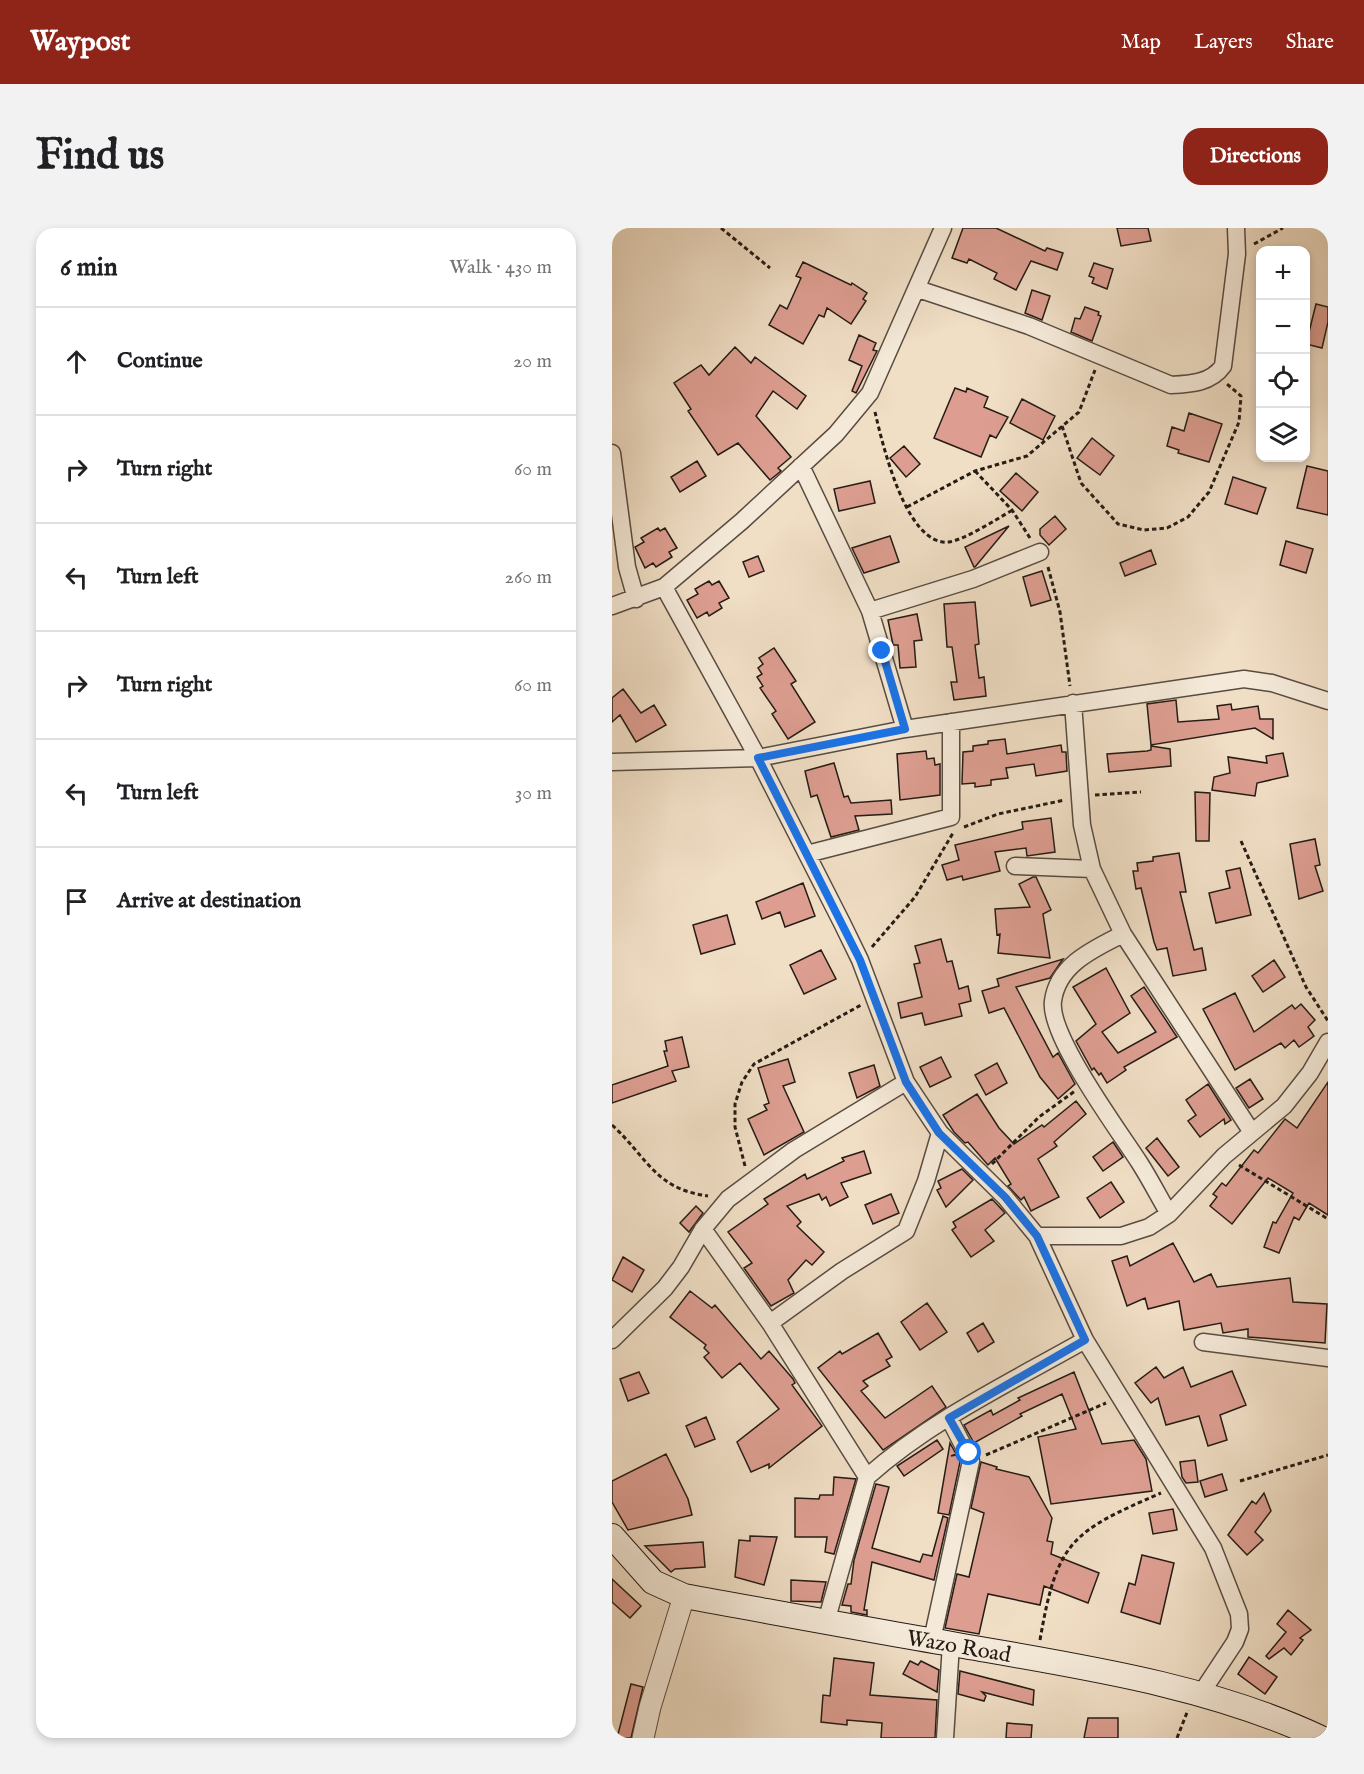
<!DOCTYPE html>
<html lang="en">
<head>
<meta charset="utf-8">
<style>
  body { margin:0; font-family:"IM FELL English",serif; background:#f2f2f2; color:#202124 }
  .controls { position:absolute; right:18px; top:18px; display:grid; overflow:hidden; border-radius:12px; box-shadow:0 3px 9px #0003 }
  .controls button { width:54px; height:54px; display:grid; place-items:center; padding:0; border:0; border-bottom:2px solid #e0e0e0; background:#fff; color:#202124; font:30px sans-serif }
  .stop { position:absolute; width:18px; height:18px; margin:-14px; border:4px solid #1a73e8; border-radius:50%; background:#fff }
  .stop.end { background:#1a73e8; border-color:#fff; box-shadow:0 2px 6px #0008 }
  .list { margin:0; padding:0; list-style:none }
  h2 { display:flex; justify-content:space-between; align-items:center; height:78px; margin:0; padding:0 24px; font-size:26px }
  h2 small { font-size:20px; font-weight:400; color:#757577 }
  .list li { display:grid; grid-template-columns:39px 1fr auto; gap:18px; align-items:center; box-sizing:border-box; height:108px; padding:0 24px; border-top:2px solid #e0e0e0 }
  .list b { display:block; font-size:22px; white-space:nowrap }
  .list em { font-size:20px; font-style:normal; color:#757577 }
  .icon { flex:none; width:33px; height:33px; fill:none; stroke:currentColor; stroke-width:2; stroke-linecap:round; stroke-linejoin:round }
  .map { position:relative; flex:none; width:716px; height:1510px; overflow:hidden; border-radius:18px }
  header { display:flex; align-items:center; gap:36px; box-sizing:border-box; height:84px; padding:0 30px; background:#8f2418; color:#fff }
  header strong { font-size:28px }
  nav { display:flex; gap:33px; margin-inline-start:auto; font-size:21px }
  .intro { display:flex; align-items:center; justify-content:space-between; box-sizing:border-box; height:144px; padding:0 36px }
  h1 { margin:0; font-size:42px }
  .button { padding:15px 27px; border-radius:18px; background:#8f2418; color:#fff; font-size:21px; font-weight:700 }
  main { display:flex; gap:36px; padding:0 36px }
  aside { flex:1; background:#fff; border-radius:18px; box-shadow:0 3px 9px #0003 }
  .map>svg:first-child { display:block }
</style>
</head>
<body>
<header>
<strong>Waypost</strong>
<nav><a>Map</a><a>Layers</a><a>Share</a></nav>
</header>
<div class="intro"><h1>Find us</h1><a class="button">Directions</a></div>
<main>
<aside>
<h2>6 min<small>Walk · 430 m</small></h2>
<ul class="list">
<li><svg class="icon" aria-label="ahead" viewBox="0 0 24 24"><path d="M12 20V5M6 11l6-6 6 6"/></svg><div><b>Continue</b></div><em>20 m</em></li>
<li><svg class="icon" aria-label="right" viewBox="0 0 24 24"><path d="M7 20v-9h11M14 6l5 5-5 5"/></svg><div><b>Turn right</b></div><em>60 m</em></li>
<li><svg class="icon" aria-label="left" viewBox="0 0 24 24"><path d="M17 20v-9H6M10 6l-5 5 5 5"/></svg><div><b>Turn left</b></div><em>260 m</em></li>
<li><svg class="icon" aria-label="right" viewBox="0 0 24 24"><path d="M7 20v-9h11M14 6l5 5-5 5"/></svg><div><b>Turn right</b></div><em>60 m</em></li>
<li><svg class="icon" aria-label="left" viewBox="0 0 24 24"><path d="M17 20v-9H6M10 6l-5 5 5 5"/></svg><div><b>Turn left</b></div><em>30 m</em></li>
<li><svg class="icon" aria-label="arrive" viewBox="0 0 24 24"><path d="M6 21V4h12l-3 4 3 4H6"/></svg><div><b>Arrive at destination</b></div></li>
</ul>
</aside>
<div class="map">
<svg width="716" height="1510" viewBox="0 0 716 1510">
  <rect width="100%" height="100%" fill="#f0dec5"/>
  <filter id="stains"><feTurbulence type="fractalNoise" baseFrequency=".00333" numOctaves="4"/><feColorMatrix values="0 0 0 0 .2 0 0 0 0 .09 0 0 0 0 .02 0 0 0 .5 -.17"/></filter>
  <radialGradient id="worn" r=".72"><stop offset=".6" stop-color="#630" stop-opacity="0"/><stop offset="1" stop-color="#630" stop-opacity=".3"/></radialGradient>
  <!-- building -->
  <path fill="#dd9e91" stroke="#251c15" stroke-width="1.5" d="M351 0H384L433 23 435 20 451 25 445 42 419 33 404 62 382 51 385 45 357 31 355 35 340 30Z
    M505 0H536L539 13 509 18Z
    M191 34 239 57 240 55 255 65 251 71 254 73 239 96 215 80 212 89 207 87 191 116 157 97 168 77 175 81 189 50 184 48Z
    M482 35 501 41 495 61 480 55 482 50 477 48Z
    M420 62 438 68 430 92 413 85Z
    M704 76 716 79V94L710 120 694 116Z
    M473 79 487 84 486 87 489 88 480 113 459 104 463 90 468 91Z
    M247 107 264 115 261 122 265 123 244 165 240 163 250 138 237 132Z
    M123 119 139 135 143 129 194 168 185 181 161 163 144 188 179 229 166 240 169 243 158 252 126 215 106 227 76 183 79 181 62 155 89 137 97 147Z
    M343 160 354 164 355 160 376 169 372 179 396 189 384 210 378 207 369 229 322 210Z
    M410 171 443 188 431 212 398 195Z
    M577 185 610 196 597 234 566 225 567 222 555 218 560 199 572 203Z
    M480 210 502 228 488 247 465 230Z
    M292 218 308 236 294 249 278 230Z
    M85 233 94 248 68 264 59 249Z
    M695 238 716 243V287L685 280Z
    M404 245 426 264 410 283 388 263Z
    M621 249 654 260 645 286 613 276Z
    M258 253 263 275 227 283 222 261Z
    M443 288 454 301 437 317 428 307V301Z
    M397 298 363 339H362L353 319Z
    M46 300 48 303 53 300 65 320 57 324 60 329 44 339 41 335 33 340 23 319 32 314 29 310Z
    M278 308 287 334 252 345 240 320Z
    M674 313 701 321 694 345 668 337Z
    M539 322 544 336 513 348 508 335Z
    M146 328 152 343 137 349 131 334Z
    M430 343 439 372 419 378 411 349Z
    M97 353 100 357 107 353 117 370 107 375 110 380 97 388 95 384 85 390 75 372 86 366 83 361Z
    M363 374 367 416 363 417 367 450 372 449 374 468 342 472 339 454H345L340 419H335L332 376Z
    M305 386 310 412 302 413 304 439 288 440 286 417H281L276 392Z
    M162 420 184 453 179 456 203 494 176 511 160 486 164 483 148 460 151 458 145 449 150 446 146 440 151 436 147 430Z
    M11 461 29 485 42 477 54 497 24 514 8 487 0 494V470Z
    M564 472 566 494 607 491 605 478 619 476 620 482 646 478 648 491H661V511L643 500 539 517 535 476Z
    M393 511 395 526 449 517 450 524H454L455 543 424 548 422 536 394 540 396 550 379 552V557L363 559V555L350 556 351 524 361 523V518L376 516V513Z
    M539 518 558 521 559 538 497 544 495 526 535 523 539 522Z
    M314 523 315 531 322 530 323 537 328 536V567L288 572 285 526Z
    M671 525 676 548 645 555 643 568 600 562 602 549 618 545 616 529 655 535 654 528Z
    M222 535 232 569 236 568 239 575 279 572 280 586 243 588 247 602 219 609 205 567 199 569 193 543Z
    M583 564 598 565 597 613H584Z
    M439 590 443 624 415 628 414 620 383 624 388 643 351 652 350 648 335 652 330 637 347 632 343 617 411 601 410 594Z
    M703 611 708 637 703 638 711 663 687 671 678 616Z
    M567 625 574 664H568L582 722 590 720 594 742 561 748 555 720 545 722 542 714 529 660 524 661 521 643H526L525 635 541 633V629Z
    M628 640 639 687 604 695 597 665 618 660 614 643Z
    M421 649H424L439 682 431 686 438 730 386 725 388 706 385 707 383 681 418 679 407 656Z
    M191 655 203 688 173 699 168 684 150 691 144 674Z
    M115 687 123 716 89 726 81 697Z
    M329 711 335 734 340 733 347 761 356 758 359 773 347 776 350 788 313 797 310 785 289 790 286 775 310 769 302 736 308 735 303 718Z
    M209 722 224 751 192 766 178 737Z
    M451 731 438 750 404 759 441 829 446 825 463 856 446 871 428 849 392 780 377 785 370 763 387 758 385 751Z
    M662 732 673 749 651 764 640 748Z
    M494 740 518 785 490 804 506 825 544 804 519 768 532 759 565 809 512 839 514 842 495 855 489 845 487 847 482 840 480 842 464 813 484 796 461 759Z
    M623 765 642 804 680 777 683 781 689 776 703 792 696 799 702 808 687 819 682 812 673 820 669 815 623 842 591 781Z
    M70 809 77 839 60 843 64 853 0 875V857L56 838 52 823H55L53 813Z
    M329 829 339 849 318 859 308 839Z
    M176 831 183 854 171 858 192 904 152 927 136 891 155 882 152 877 157 875 146 840Z
    M385 835 395 855 374 867 363 847Z
    M262 837 268 858 245 870 237 845Z
    M638 851 651 871 637 880 624 860Z
    M716 854V987L697 975 687 992 682 989 667 1025 652 1019 661 994 664 995 681 965 656 950 620 996 598 978 605 969 601 966 610 955 614 958 642 922 646 925 673 891 685 900Z
    M596 856 619 892 613 896 612 891 588 909 576 893 584 887 574 872Z
    M365 866 387 900 402 916 430 897 432 899 464 873 474 886 442 914 445 918 426 931 447 969 419 983 412 969 409 972 396 958 399 956 383 930 376 937 356 914 353 915 342 904 331 887Z
    M545 910 567 939 556 948 534 920Z
    M501 914 511 929 491 943 481 929Z
    M252 923 259 945 229 955 236 969 218 978 214 969 210 972 207 966 175 978 189 994 185 998 212 1024 200 1037 194 1032 176 1052 182 1065 159 1078 132 1040 140 1035 116 1004 156 976 152 971 193 946 195 951 232 933 230 930Z
    M350 941 361 952 334 979 325 962 329 960 326 953Z
    M499 954 512 974 488 990 475 970Z
    M279 966 287 985 261 996 253 977Z
    M380 971 393 985 373 1002 382 1013 359 1029 340 1002 344 999 341 994Z
    M84 978 91 985 77 1004 68 995Z
    M561 1015 582 1054 599 1046 605 1059 678 1050 681 1074 715 1076 713 1115 636 1109V1101L611 1105 609 1095 572 1102 567 1073 536 1081 533 1070 515 1078 500 1033 515 1028 518 1038Z
    M11 1029 32 1042 20 1064 0 1052Z
    M78 1063 100 1080 103 1077 149 1131 157 1123 181 1151 183 1155 180 1157 210 1198 157 1240V1236L139 1244 125 1214 167 1181 128 1135 110 1150 92 1129 97 1125 92 1120 94 1117 58 1089Z
    M315 1075 335 1104 308 1122 289 1094Z
    M371 1095 382 1114 366 1124 355 1105Z
    M266 1105 280 1129 274 1132 278 1138 251 1153 256 1158 249 1163 273 1190 320 1158 334 1179 271 1222 206 1140 228 1123 230 1126Z
    M544 1139 552 1150 571 1139 579 1159 620 1143 634 1177 608 1187 615 1212 596 1218 587 1188 554 1197 546 1170 539 1175 523 1155Z
    M27 1144 37 1165 16 1173 8 1151Z
    M462 1144 490 1216 522 1212 534 1231 540 1263 439 1276 426 1209 464 1201 450 1166 408 1186 410 1188 362 1215 352 1197 379 1182 381 1187 408 1172 406 1170Z
    M94 1189 103 1211 83 1219 74 1198Z
    M325 1212 331 1221 292 1248 285 1238Z
    M338 1215 344 1226 339 1228 344 1227 348 1234 337 1287 326 1285Z
    M54 1226 76 1271 80 1287 16 1302 0 1274V1253Z
    M583 1232 586 1254 574 1255 570 1249 568 1234Z
    M369 1234 385 1239 384 1241 417 1249 440 1290 435 1313 441 1314 439 1326 487 1345 476 1375 432 1358 428 1377 376 1366 367 1406 333 1400 345 1346 357 1349 372 1285 359 1280Z
    M610 1246 615 1262 593 1269 588 1253Z
    M222 1249 244 1251 222 1326 213 1324 215 1309H183V1270L207 1271 208 1267H221Z
    M264 1256 277 1259 260 1320 308 1334 311 1326 320 1328 331 1288 336 1290 322 1352 260 1334 252 1382H255V1387L239 1384V1378L230 1377 236 1356H239L242 1332Z
    M652 1265 659 1283 643 1304 651 1312 635 1327 616 1307 640 1273 644 1276Z
    M561 1281 565 1302 541 1306 537 1285Z
    M138 1308 165 1309 152 1357 123 1349 127 1312 138 1313Z
    M91 1314 93 1339 63 1341 59 1344 33 1318Z
    M530 1327 562 1335 548 1396 509 1384 517 1355 523 1357Z
    M0 1351 29 1378 18 1390 0 1374Z
    M179 1352 214 1354 209 1374 179 1373Z
    M676 1382 699 1402 688 1410 691 1412 679 1427 672 1420 657 1431 654 1428 674 1404 665 1396Z
    M637 1429 665 1449 653 1466 626 1446Z
    M222 1430 262 1435 258 1467 325 1472 323 1510H269L270 1495 235 1492V1497L209 1494 211 1467 218 1468Z
    M298 1433 306 1437 309 1433 327 1442 325 1464 291 1446Z
    M348 1443 422 1462 421 1477 370 1464 374 1468 372 1473 346 1466Z
    M19 1456 31 1459 19 1510H5Z
    M476 1490H506V1510H472Z
    M395 1495 420 1497 419 1510H394Z"/>
  <g fill="none" stroke-linecap="round" stroke-linejoin="round">
    <!-- minor casing -->
    <g stroke="#584c41" stroke-width="19">
      <path id="minor" d="M306 61 417 98 559 157C579 156 599 155 611 138L625 26 624 0
        M0 225 15 339 24 371
        M189 238 258 383 293 501
        M52 359 146 530 230 695 248 732 294 854 328 905 393 969 425 1008 473 1112 601 1320 627 1386 628 1401 623 1414 588 1467
        M0 378 52 359 130 293 224 206 258 165 331 0
        M258 383 361 351 428 324
        M461 475 470 597 480 641 511 706 639 903
        M0 534 146 530 293 501 632 451 660 455 716 473
        M195 626 339 589V494
        M403 638 480 641
        M511 706C482 721 446 736 441 773 436 807 507 903 527 934 538 951 547 969 557 986
        M91 1001 158 1095 255 1249
        M425 1008H509L537 999 557 986 612 928 672 878 698 845 716 814
        M158 1095 230 1043 294 1003 314 953 328 905
        M0 1112 53 1060 69 1039 91 1001 116 971 182 922 294 854
        M591 1114 716 1130
        M214 1394 255 1249C319 1192 399 1154 473 1112
        M320 1412 359 1233 337 1190
        M333 1510 339 1416"/>
    </g>
    <!-- tertiary casing -->
    <g stroke="#584c41" stroke-width="23">
      <path id="tertiary" d="M31 1510 38 1479 72 1368"/>
    </g>
    <!-- secondary casing -->
    <g stroke="#251c15" stroke-width="26">
      <g id="secondary">
        <path id="s1" d="M0 1308 41 1354 72 1368C161 1384 251 1401 340 1416 464 1438 594 1456 709 1510"/>
      </g>
    </g>
    <!-- path -->
    <path stroke="#251c15" stroke-width="3" stroke-dasharray="4.5 3" stroke-linecap="butt" d="M109 0 158 40
      M642 16 671 0
      M263 184C270 214 294 319 337 314 354 311 383 292 399 283
      M450 198 469 255 506 296 532 302 555 300 576 289 597 264 627 194 629 168 615 156
      M363 243 400 282 418 310
      M295 279 363 243 415 228 467 184 483 142
      M436 339 448 384 458 458
      M483 567 529 564
      M352 599 386 586 453 572
      M629 613 694 759 716 793
      M260 719 303 669 341 605
      M0 897C36 930 43 961 96 968
      M380 936 427 889 463 863
      M627 937 716 991
      M133 938 123 899V876L130 854 142 836 249 777
      M374 1227 494 1175
      M628 1253 716 1227
      M428 1412C445 1313 459 1304 549 1265
      M565 1510 576 1482"/>
    <!-- minor -->
    <use href="#minor" stroke="#f5ead9" stroke-width="16"/>
    <!-- tertiary -->
    <use href="#tertiary" stroke="#f5ead9" stroke-width="21"/>
    <!-- secondary -->
    <use href="#secondary" stroke="#f5ead9" stroke-width="24"/>
  </g>
  <g fill="none" stroke-linecap="round" stroke-linejoin="round">
    <!-- route -->
    <path stroke="#1a73e8" stroke-width="8" d="M270 423 293 501 146 530 248 732 294 854 327 905 393 969 425 1008 473 1112 337 1190 357 1225"/>
  </g>
  <g text-anchor="middle" stroke-width="6" stroke-linejoin="round" paint-order="stroke">
    <!-- street labels -->
    <g font-size="22" fill="#251c15" stroke="#f5ead9">
      <text dy="8" stroke="none"><textPath href="#s1" startOffset="375">Wazo Road</textPath></text>
    </g>
  </g>
  <rect width="100%" height="100%" filter="url(#stains)"/>
  <rect width="100%" height="100%" fill="url(#worn)"/>
</svg>
<div class="controls">
<button>+</button>
<button>−</button>
<button><svg class="icon" aria-label="locate" viewBox="0 0 24 24"><circle cx="12" cy="12" r="6"/><path d="M12 2v4M12 18v4M2 12h4M18 12h4"/></svg></button>
<button><svg class="icon" aria-label="layers" viewBox="0 0 24 24"><path d="M12 4l9 5-9 5-9-5zM3 14l9 5 9-5"/></svg></button>
</div>
<div class="stop" style="left:357px;top:1225px"></div>
<div class="stop end" style="left:270px;top:423px"></div>
</div>
</main>
</body>
</html>
